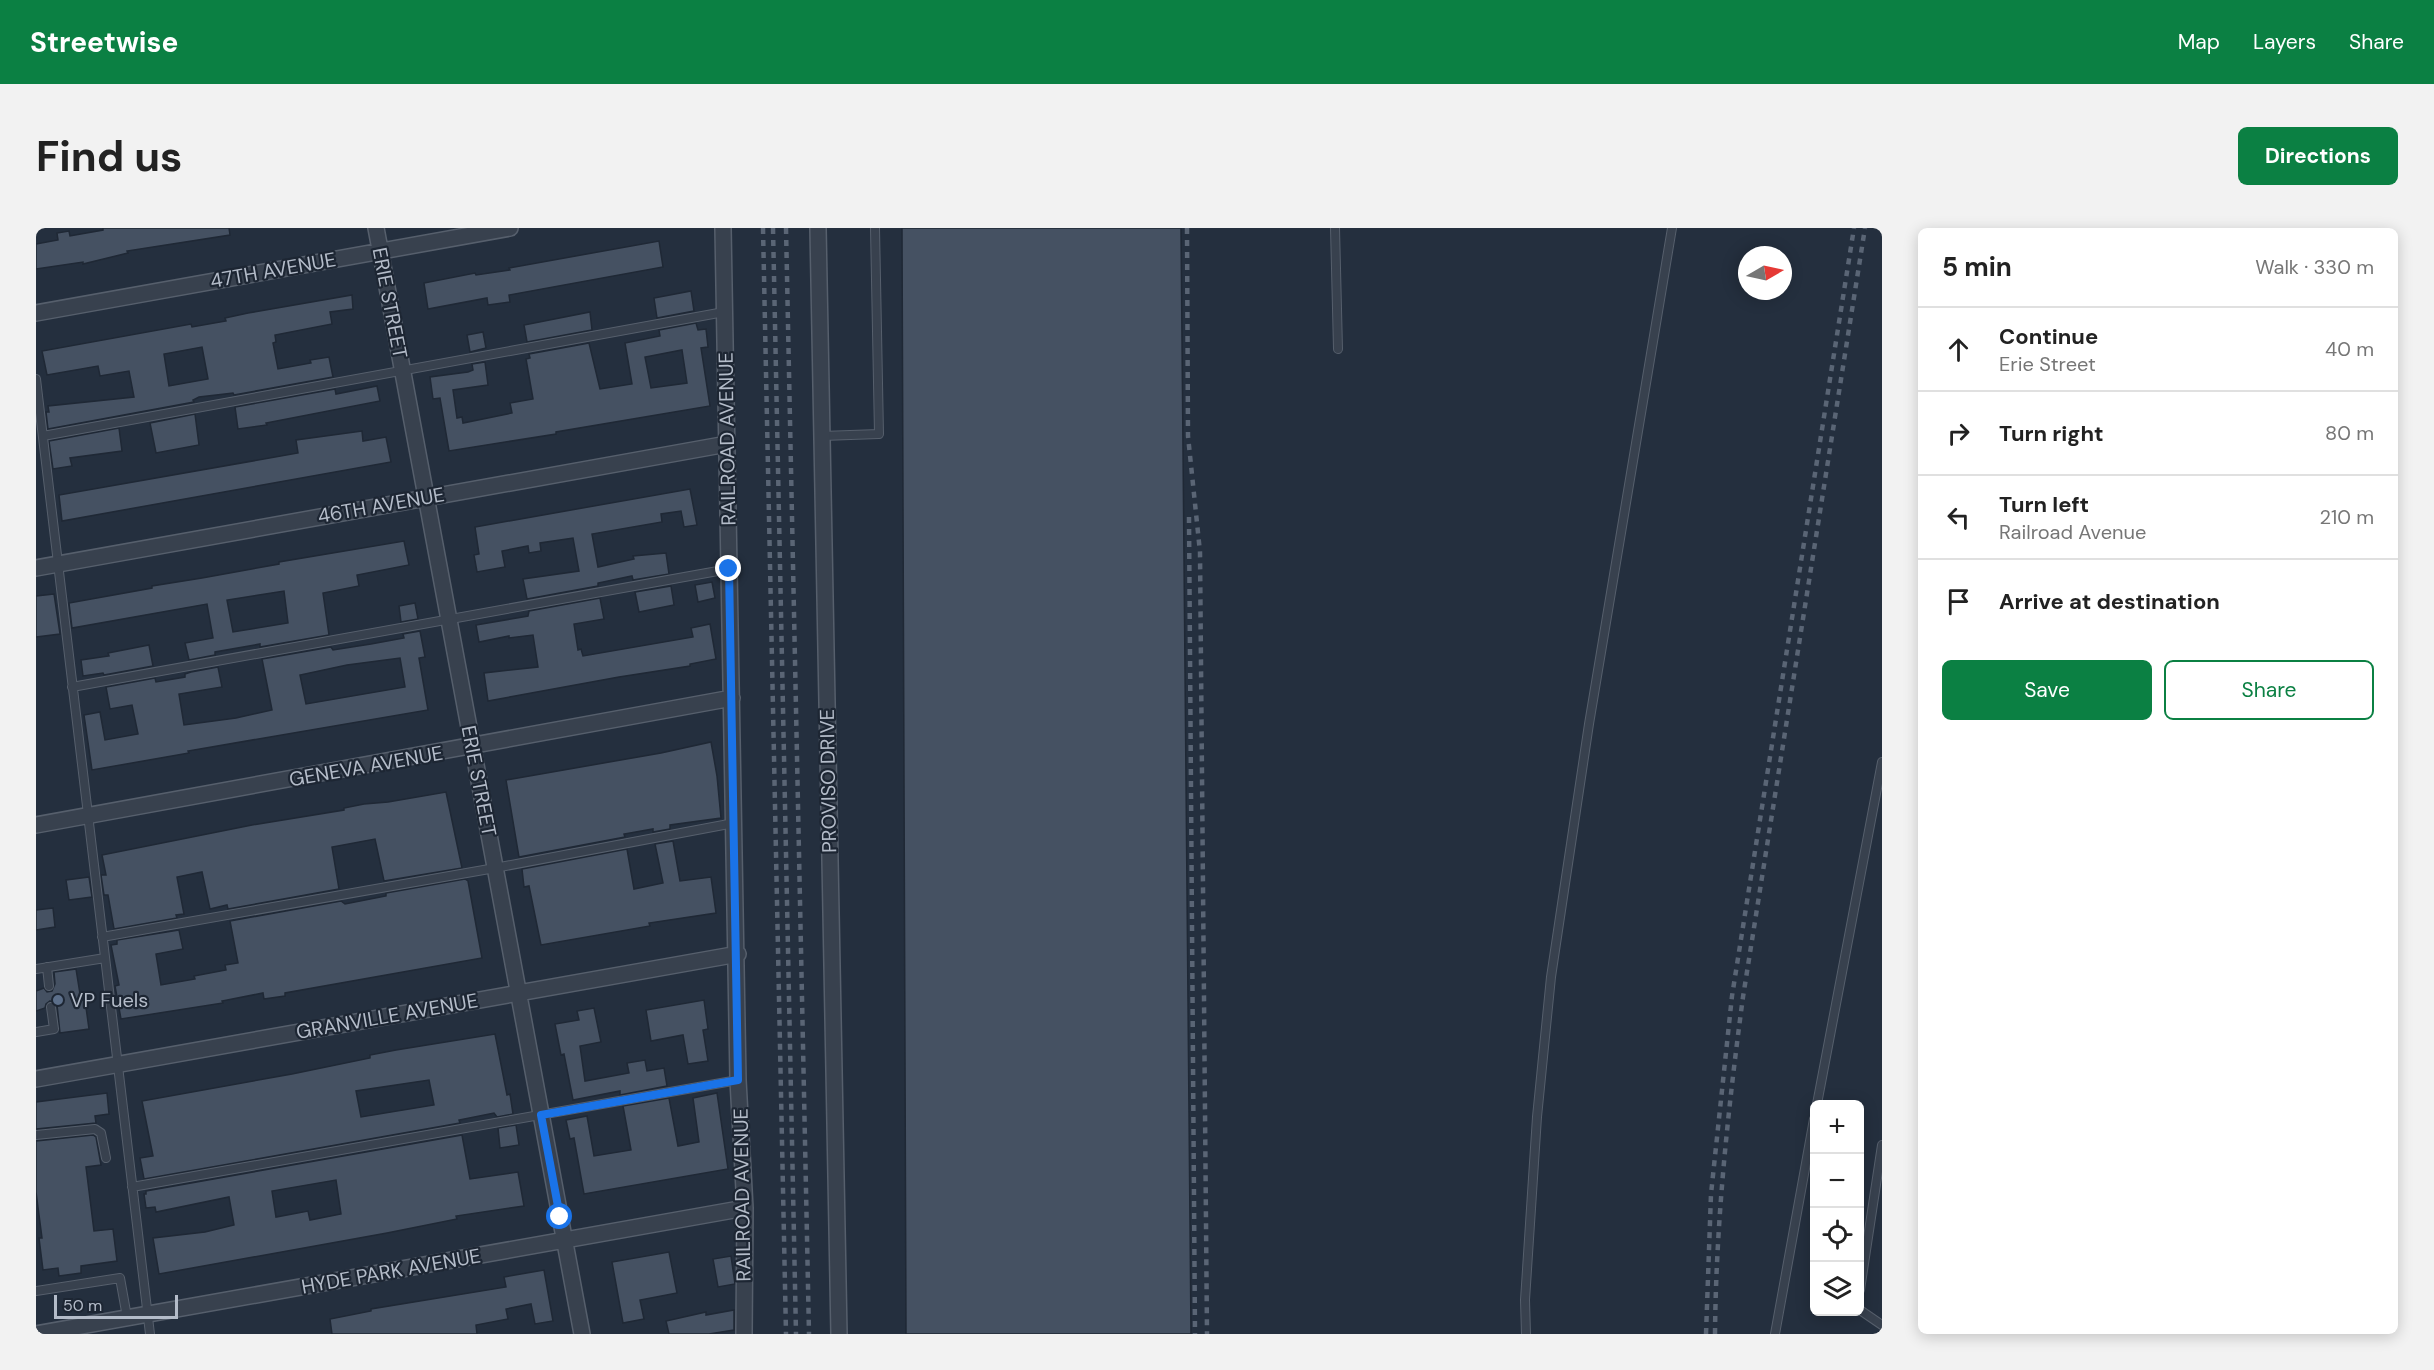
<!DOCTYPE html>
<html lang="en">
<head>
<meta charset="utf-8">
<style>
  body { margin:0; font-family:"DM Sans",sans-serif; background:#f2f2f2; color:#222 }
  .controls { position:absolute; right:18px; bottom:18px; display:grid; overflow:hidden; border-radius:9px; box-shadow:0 3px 15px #0003 }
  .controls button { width:54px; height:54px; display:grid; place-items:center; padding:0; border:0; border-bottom:2px solid #e0e0e0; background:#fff; color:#222; font:30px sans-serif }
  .compass { position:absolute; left:1702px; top:18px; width:54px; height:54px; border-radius:50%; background:#fff; box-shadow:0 3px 15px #0003; rotate:81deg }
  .scale { position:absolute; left:18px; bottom:15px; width:124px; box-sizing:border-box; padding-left:6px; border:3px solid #b4bcc9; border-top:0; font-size:16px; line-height:21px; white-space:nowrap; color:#b4bcc9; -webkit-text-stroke:4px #1d2633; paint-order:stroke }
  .stop { position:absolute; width:18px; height:18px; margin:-14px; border:4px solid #1a73e8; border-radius:50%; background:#fff }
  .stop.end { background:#1a73e8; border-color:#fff; box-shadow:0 2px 6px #0008 }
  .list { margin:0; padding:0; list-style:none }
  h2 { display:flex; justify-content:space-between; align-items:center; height:78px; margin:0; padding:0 24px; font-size:26px }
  h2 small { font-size:20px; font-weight:400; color:#767676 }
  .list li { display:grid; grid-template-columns:39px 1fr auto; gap:18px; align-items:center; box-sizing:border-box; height:84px; padding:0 24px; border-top:2px solid #e0e0e0 }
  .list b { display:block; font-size:22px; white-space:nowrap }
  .list p { margin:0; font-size:20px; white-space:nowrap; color:#767676 }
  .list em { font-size:20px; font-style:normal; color:#767676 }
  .actions { display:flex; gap:12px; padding:18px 24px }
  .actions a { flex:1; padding:14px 0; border:2px solid #0b8043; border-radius:9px; text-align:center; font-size:21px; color:#0b8043 }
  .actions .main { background:#0b8043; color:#fff }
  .icon { flex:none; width:33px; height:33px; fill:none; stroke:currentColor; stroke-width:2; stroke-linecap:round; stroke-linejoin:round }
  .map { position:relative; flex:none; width:1846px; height:1106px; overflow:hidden; border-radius:9px }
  header { display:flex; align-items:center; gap:36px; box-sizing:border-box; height:84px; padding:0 30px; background:#0b8043; color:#fff }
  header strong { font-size:28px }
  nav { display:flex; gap:33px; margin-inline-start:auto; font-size:21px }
  .intro { display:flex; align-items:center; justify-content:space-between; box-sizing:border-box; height:144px; padding:0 36px }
  h1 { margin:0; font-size:42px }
  .button { padding:15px 27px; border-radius:9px; background:#0b8043; color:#fff; font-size:21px; font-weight:700 }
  main { display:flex; gap:36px; padding:0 36px }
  aside { flex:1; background:#fff; border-radius:9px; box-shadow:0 3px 15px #0003 }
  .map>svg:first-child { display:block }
</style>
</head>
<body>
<header>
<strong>Streetwise</strong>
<nav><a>Map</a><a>Layers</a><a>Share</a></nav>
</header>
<div class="intro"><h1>Find us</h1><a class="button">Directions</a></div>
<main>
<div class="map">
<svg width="1846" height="1106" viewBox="0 0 1846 1106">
  <rect width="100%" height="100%" fill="#242f3e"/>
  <!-- building -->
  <path fill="#455162" stroke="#1f2835" stroke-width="1.5" fill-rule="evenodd" d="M67 0H193L194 7 91 23 92 25 47 36V34L0 41V16L22 12 21 5 33 3 34 8 67 2Z
    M866 0H1145L1155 1106H870Z
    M623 13 627 39 473 67 474 74 452 77 451 70 392 81 388 55 439 45 440 47 474 42 473 40Z
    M655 63 658 83 621 90 618 70Z
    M316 67 317 81 294 84 296 96 239 107 240 114 237 115 242 141 275 135 274 132 293 129 297 149 198 167 197 165 163 169 157 172 158 174 12 201 10 184H13L12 178 98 169 93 143 64 148 62 138 11 147 6 123 155 96 156 99 190 93 189 90 212 85ZM166 119 172 151 133 158 128 126Z
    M554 84 556 102 491 114 488 97Z
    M660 95 662 102 670 101 672 119 665 120 674 178 520 204V206L413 223 404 170 397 171 394 149 432 144 437 142 436 136 449 134 452 157 417 162 421 190 426 189 427 195 476 185 474 175 497 171 490 131 494 130 493 126 553 115 564 161 596 156 589 115 624 108 623 102ZM646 122 651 155 615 160 609 129Z
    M447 104 450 120 434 124 431 107Z
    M341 158 344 173 230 195 231 197 202 201 199 179 299 161 300 166Z
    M159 186 163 217 120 225 114 195Z
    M83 200 86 223 34 230 36 238 17 241 13 213Z
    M326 203 327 213 350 209 355 234 26 293 23 267 262 225 260 212Z
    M654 261 661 297 648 299 645 283 625 286 626 294 556 306 562 339 598 331 597 328 630 325 633 346 597 352 596 348 562 355V358L491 371 487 351 543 343 537 310 504 315 505 323 493 325 492 318 466 323 469 339 441 344 438 327 443 326 439 299Z
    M368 313 373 337 321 347 323 358 287 365 293 407 224 419V416L179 424V427L153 432 149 415 177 410 171 376 36 400 33 375 116 360V358L166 350 243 336V334ZM248 363 252 395 197 404 191 372Z
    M676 354 679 370 662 374 659 357Z
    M635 358 638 377 603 384 599 364Z
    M18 366 24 406 0 409V368Z
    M564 370 568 391 538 396 542 422 545 421 547 428 657 409 655 400 674 396 680 431 654 436V438L583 449 452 473 448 445 502 439 497 407 473 410V408L443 414 440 397 492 388 493 383Z
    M379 375 382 391 365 394 363 378Z
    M384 403 389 429 383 430 392 482 152 523 153 525 56 542 48 487 64 484 69 512 102 506 96 477 74 481 70 459 119 450 120 454 149 449V446L155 444 182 439 186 459 143 466 148 497 200 490 236 482 226 431 295 419 297 422 335 416 368 410 367 406ZM364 430 369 459 270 476 264 447 311 437Z
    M113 417 117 438 68 447 67 445 47 448 45 432 73 428 72 425Z
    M675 514 681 548 685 590 634 597V601L617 604V601L588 606 589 609 483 629 470 552 625 525Z
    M410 564 426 640 348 653 339 611 296 619 303 661 192 681 191 677 174 681 166 644 141 649 148 686 140 687 141 690 78 701 72 667H68L65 647H70L66 627 216 597 308 582V580L328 576 352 574Z
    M637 613 644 653 675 649 680 685 613 695 614 698 505 717 493 658 488 659 486 641 591 621 598 661 627 655 619 616Z
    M53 649 56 669 33 672 30 652Z
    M429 651 432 653 446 730 249 765V768L228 771 227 765 186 773 187 775 85 791 79 758 83 757 75 717 81 716V712L143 702 147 721 120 726 125 757 159 751 158 748 190 742 189 737 202 735 194 693 305 673 309 676 350 668V665Z
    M17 680 19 699 0 702V682Z
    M40 741 45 772H49L53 801 24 805 21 777 14 773 10 776 9 780 0 783V763L8 760 11 764 16 763 19 756 18 744Z
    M668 772 672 801 667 802 672 833 652 836 647 807 615 813 610 782Z
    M558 780 565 814 544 818 549 853 593 845 591 835 609 832 611 843 628 840 631 858 584 867V863L537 872 528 826 525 827 519 796 543 792 541 783Z
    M459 806 471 867 474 866 477 886 461 889 458 885 423 892 424 895 108 951 104 930 117 928 106 873 256 846 334 830V827L360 822ZM393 852 398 877 325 889 320 863Z
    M71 865 73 886 59 888 60 895 0 901V874Z
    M681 865 692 941 548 966 538 910 534 911 530 892 551 888 558 928 595 922 587 878 633 870 642 918 663 914 657 870Z
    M480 897 483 917 464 920 462 900Z
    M57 907 60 909 65 937 50 939 58 1003 77 1001 81 1033 45 1038V1045L23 1048 22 1040 7 1042 3 1010H6L0 964V913Z
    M426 907 434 951 482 944 488 978 420 988 421 991 351 1005 123 1046 117 1010 169 1004 198 997 193 969 120 984 119 979 110 980 108 966H110V963ZM300 952 305 986 274 992 272 983 240 989 236 963Z
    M633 1024 641 1065 604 1072 608 1091 587 1095 576 1034Z
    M695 1028 699 1056 682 1059 677 1031Z
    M508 1042 517 1093 499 1096 495 1076 470 1081 472 1091 440 1097 441 1106H296L294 1091 335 1083V1081L470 1059 468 1049Z
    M698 1082V1102L673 1106H633L630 1093 670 1084V1087Z"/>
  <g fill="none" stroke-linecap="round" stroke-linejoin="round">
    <!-- lane casing -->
    <g stroke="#565f6c" stroke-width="10">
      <path id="lane" d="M1299 0 1302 121
        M0 151 114 1106
        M7 208 688 84
        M786 208 843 206 839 0
        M36 459 693 341
        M66 709 459 640 698 595
        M11 739 13 758
        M0 741 69 730
        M0 804 18 801 15 779
        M1781 876 1846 534
        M0 907 59 901 65 905 70 930
        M96 959 702 852
        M1824 1062 1846 917
        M0 1063 84 1050 91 1089
        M1824 1082 1846 1097
        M1490 1106 1489 1072 1501 889 1515 749 1553 496 1636 0
        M1739 1106 1778 891"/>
    </g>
    <!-- street casing -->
    <g stroke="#565f6c" stroke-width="18">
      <path id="street" d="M340 0 546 1106
        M687 0 702 852 709 980 708 1106
        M782 0 803 1106
        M0 85 474 0
        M0 340 691 216
        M0 597 696 470
        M0 851 702 726
        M0 1106 709 980"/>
    </g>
    <!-- lane -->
    <use href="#lane" stroke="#38414e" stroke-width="8"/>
    <!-- street -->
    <use href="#street" stroke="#38414e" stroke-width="15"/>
    <!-- rail -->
    <path stroke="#5a6575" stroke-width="4.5" stroke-dasharray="6 6" stroke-linecap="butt" d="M727 0 750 1106
      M737 0 760 1106
      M750 0 773 1106
      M1151 0 1152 208 1164 324 1171 1106
      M1153 289 1159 1106
      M1670 1106 1675 966 1696 768 1818 0
      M1679 1106C1680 993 1692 881 1707 769L1829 0"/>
  </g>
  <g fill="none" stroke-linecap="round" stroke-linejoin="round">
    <!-- route -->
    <path stroke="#1a73e8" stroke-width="8" d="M524 989 505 887 702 852 693 341"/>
  </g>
  <!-- markers -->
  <circle fill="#5c6f8a" stroke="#1d2633" stroke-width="2" cx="22" cy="772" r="6"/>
  <g text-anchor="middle" stroke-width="4.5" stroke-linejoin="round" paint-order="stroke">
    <!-- street labels -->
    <g font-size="20" fill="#b4bcc9" stroke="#1d2633">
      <text transform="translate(237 42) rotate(-10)" y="7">47TH AVENUE</text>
      <text transform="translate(354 75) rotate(79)" y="7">ERIE STREET</text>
      <text transform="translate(691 211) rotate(-91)" y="7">RAILROAD AVENUE</text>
      <text transform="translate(345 277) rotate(-10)" y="7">46TH AVENUE</text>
      <text transform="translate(330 538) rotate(-10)" y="7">GENEVA AVENUE</text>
      <text transform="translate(443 553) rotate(79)" y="7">ERIE STREET</text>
      <text transform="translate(792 553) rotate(-91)" y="7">PROVISO DRIVE</text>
      <text transform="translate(351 788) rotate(-10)" y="7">GRANVILLE AVENUE</text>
      <text transform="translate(706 967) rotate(-91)" y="7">RAILROAD AVENUE</text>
      <text transform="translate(355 1043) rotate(-10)" y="7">HYDE PARK AVENUE</text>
    </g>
    <!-- poi labels -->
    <g font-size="20" fill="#b4bcc9" stroke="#1d2633" text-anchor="start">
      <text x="34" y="779">VP Fuels</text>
    </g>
  </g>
</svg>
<div class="controls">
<button>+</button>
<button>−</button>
<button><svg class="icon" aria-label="locate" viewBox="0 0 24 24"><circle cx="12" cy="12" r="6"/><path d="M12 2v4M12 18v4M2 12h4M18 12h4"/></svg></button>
<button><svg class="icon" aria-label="layers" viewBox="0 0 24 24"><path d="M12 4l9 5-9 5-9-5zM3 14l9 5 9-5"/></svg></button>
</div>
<svg class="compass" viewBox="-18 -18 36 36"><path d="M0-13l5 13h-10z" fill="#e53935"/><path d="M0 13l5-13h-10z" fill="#767676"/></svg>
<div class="scale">50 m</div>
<div class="stop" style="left:524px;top:989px"></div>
<div class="stop end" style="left:693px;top:341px"></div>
</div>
<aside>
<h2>5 min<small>Walk · 330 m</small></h2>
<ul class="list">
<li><svg class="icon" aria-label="ahead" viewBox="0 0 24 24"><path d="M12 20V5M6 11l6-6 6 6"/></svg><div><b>Continue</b><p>Erie Street</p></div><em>40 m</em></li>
<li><svg class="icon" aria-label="right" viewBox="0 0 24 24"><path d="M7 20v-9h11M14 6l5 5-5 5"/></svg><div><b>Turn right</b></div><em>80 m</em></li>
<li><svg class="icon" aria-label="left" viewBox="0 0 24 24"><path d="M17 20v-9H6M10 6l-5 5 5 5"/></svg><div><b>Turn left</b><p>Railroad Avenue</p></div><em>210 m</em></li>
<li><svg class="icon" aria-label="arrive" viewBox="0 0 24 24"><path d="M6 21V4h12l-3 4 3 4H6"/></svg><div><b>Arrive at destination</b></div></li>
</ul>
<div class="actions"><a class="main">Save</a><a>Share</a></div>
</aside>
</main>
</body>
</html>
